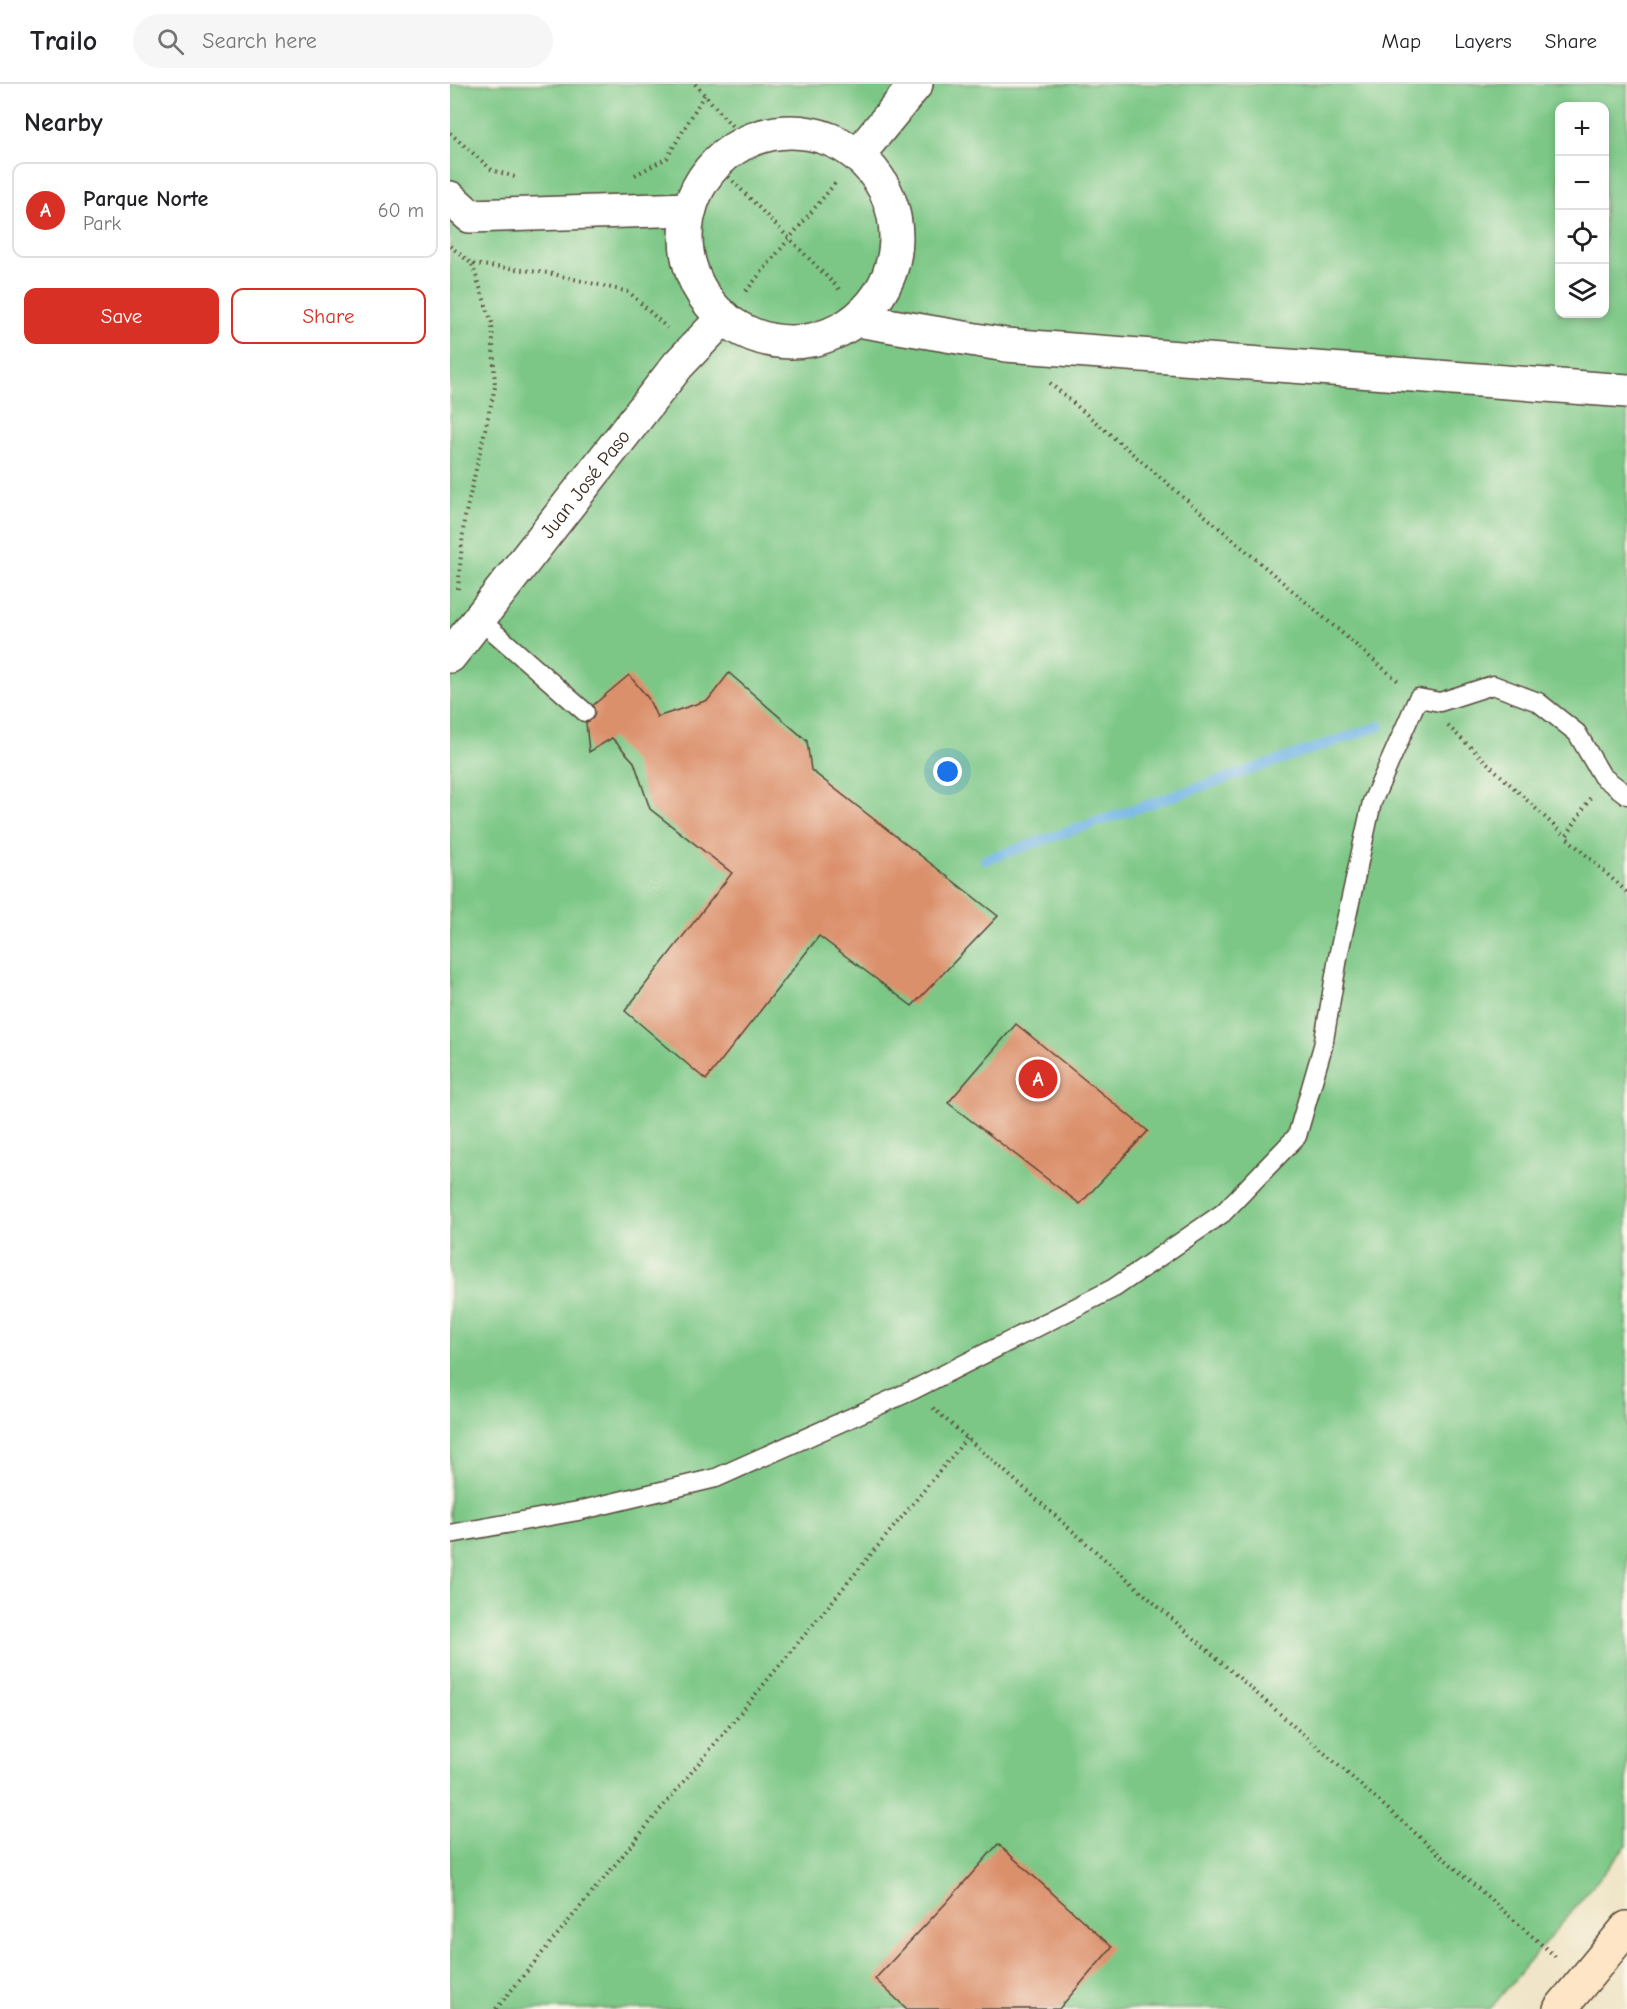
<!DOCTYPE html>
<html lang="en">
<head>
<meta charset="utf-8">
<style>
  body { margin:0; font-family:"Comic Neue",sans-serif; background:#f6f6f6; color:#202124 }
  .controls { position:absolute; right:18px; top:18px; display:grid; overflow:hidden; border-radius:12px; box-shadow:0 3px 9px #0003 }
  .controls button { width:54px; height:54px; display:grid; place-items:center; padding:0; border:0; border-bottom:2px solid #e0e0e0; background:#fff; color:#202124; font:30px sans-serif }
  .you { position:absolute; left:498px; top:688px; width:21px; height:21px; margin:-15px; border:4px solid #fff; border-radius:50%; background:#1a73e8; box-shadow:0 0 0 9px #1a73e833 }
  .badge { display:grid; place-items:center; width:39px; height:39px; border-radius:50%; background:#d93025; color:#fff; font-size:20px; font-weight:700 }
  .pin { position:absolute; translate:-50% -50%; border:3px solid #fff; box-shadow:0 2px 6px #0006 }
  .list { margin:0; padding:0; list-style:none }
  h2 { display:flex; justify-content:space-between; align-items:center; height:78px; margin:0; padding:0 24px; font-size:26px }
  h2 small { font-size:20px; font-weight:400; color:#757577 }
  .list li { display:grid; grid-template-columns:39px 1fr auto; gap:18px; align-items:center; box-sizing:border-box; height:96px; margin:0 12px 12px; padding:0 12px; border:2px solid #e0e0e0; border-radius:12px }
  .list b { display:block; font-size:22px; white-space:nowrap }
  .list p { margin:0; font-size:20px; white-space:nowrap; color:#757577 }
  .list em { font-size:20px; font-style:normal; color:#757577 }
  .actions { display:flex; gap:12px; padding:18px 24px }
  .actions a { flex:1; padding:14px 0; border:2px solid #d93025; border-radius:12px; text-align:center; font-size:21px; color:#d93025 }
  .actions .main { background:#d93025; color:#fff }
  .icon { flex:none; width:33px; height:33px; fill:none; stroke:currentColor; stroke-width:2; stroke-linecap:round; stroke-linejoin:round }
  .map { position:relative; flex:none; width:1177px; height:1925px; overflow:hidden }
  header { display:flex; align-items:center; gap:36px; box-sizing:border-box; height:84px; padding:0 30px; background:#fff; border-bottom:2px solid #e0e0e0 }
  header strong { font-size:28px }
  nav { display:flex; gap:33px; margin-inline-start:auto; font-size:21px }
  .search { width:420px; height:54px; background:#f6f6f6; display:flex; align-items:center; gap:15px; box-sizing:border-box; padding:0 21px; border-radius:33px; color:#757577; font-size:22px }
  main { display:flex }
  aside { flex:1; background:#fff }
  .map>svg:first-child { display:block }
</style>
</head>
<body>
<header>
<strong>Trailo</strong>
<div class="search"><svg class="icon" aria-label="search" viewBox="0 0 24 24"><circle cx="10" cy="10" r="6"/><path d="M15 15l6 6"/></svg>Search here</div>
<nav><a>Map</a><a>Layers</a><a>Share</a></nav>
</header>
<main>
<aside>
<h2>Nearby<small></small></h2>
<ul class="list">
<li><span class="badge">A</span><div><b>Parque Norte</b><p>Park</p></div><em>60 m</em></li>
</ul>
<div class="actions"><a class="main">Save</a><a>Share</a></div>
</aside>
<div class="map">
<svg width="1177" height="1925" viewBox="0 0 1177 1925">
  <rect width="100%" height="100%" fill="#fbf7ec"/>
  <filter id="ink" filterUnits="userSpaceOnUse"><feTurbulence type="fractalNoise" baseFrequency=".0167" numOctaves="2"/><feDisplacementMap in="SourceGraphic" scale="12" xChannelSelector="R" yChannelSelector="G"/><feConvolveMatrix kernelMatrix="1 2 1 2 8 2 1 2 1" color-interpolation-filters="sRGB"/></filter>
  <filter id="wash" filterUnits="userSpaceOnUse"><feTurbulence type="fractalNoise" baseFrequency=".008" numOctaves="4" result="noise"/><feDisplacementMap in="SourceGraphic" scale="24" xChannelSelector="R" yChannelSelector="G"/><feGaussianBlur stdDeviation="1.35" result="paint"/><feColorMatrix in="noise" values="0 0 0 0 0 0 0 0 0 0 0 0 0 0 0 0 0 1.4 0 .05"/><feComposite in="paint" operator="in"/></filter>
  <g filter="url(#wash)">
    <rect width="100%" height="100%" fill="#f0e5c8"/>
    <!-- green -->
    <path fill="#7bc786" stroke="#5b7852" stroke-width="1.5" fill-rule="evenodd" d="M0 0H1177V1761L1040 1925H0ZM1110 22H1154V230H1110Z"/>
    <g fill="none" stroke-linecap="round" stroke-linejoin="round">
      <!-- stream -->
      <path stroke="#70b4e5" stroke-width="10" d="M535 776 930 642"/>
    </g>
    <g id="blocks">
      <!-- building -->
      <path fill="#db906c" d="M279 589 357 657 361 686 548 832 462 922 369 852 256 996 175 927 282 789 200 725 184 678 162 654 139 668 135 628 179 591 198 614 207 633 258 616Z
        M566 940 698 1047 630 1120 498 1019Z
        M548 1760 662 1863 609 1925H457L425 1895 496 1819Z"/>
    </g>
  </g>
  <g filter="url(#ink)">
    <use href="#blocks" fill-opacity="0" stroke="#564638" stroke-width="1.5"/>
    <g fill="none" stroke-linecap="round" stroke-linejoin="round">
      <!-- lane casing -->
      <g stroke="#564638" stroke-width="21">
        <path id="lane" d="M29 535 135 628
          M0 1450 128 1427 266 1394 463 1306 664 1204 773 1129 847 1052 873 962 889 868 922 718 968 614 990 618 1043 601 1088 618 1127 649 1152 692 1177 711"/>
      </g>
      <!-- street casing -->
      <g stroke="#564638" stroke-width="36">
        <g id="street">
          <circle cx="341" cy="153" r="105"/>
          <path d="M408 71 466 0"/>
          <path d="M0 114 20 132 240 125"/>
          <path d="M407 236 556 261 1177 307"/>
          <path id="s1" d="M0 572 228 281 274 233"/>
        </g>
      </g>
      <!-- secondary casing -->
      <g stroke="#564638" stroke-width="36">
        <path id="secondary" d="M1110 1925 1177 1844"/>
      </g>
      <!-- path -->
      <path stroke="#564638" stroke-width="4" stroke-dasharray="1.5 4.5" stroke-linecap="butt" d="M245 0 296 58
        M0 49 42 86 68 94
        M266 80 391 207
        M185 91 217 74 254 11
        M0 162 22 180 98 189 179 208 217 244
        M296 207 387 97
        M600 299 948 597
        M8 505 14 437 45 303 42 239 22 180
        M998 642 1116 753
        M1140 714 1116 753 1177 808
        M483 1324 1108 1875
        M46 1925 517 1354"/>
      <!-- lane -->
      <use href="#lane" stroke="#fff" stroke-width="18"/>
      <!-- street -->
      <use href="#street" stroke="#fff" stroke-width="33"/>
      <!-- secondary -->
      <use href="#secondary" stroke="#fde5c5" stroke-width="33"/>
    </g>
  </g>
  <g text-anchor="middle" stroke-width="5" stroke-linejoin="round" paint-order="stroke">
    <!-- street labels -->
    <g font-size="20" fill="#3b2a1e" stroke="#fbf7ec">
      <text dy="7" stroke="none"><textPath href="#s1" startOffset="219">Juan José Paso</textPath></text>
    </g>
  </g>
</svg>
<div class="controls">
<button>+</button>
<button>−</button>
<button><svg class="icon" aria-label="locate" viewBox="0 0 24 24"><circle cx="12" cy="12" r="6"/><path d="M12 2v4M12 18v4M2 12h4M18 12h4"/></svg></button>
<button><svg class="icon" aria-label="layers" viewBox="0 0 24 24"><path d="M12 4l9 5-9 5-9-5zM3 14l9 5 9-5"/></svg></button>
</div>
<div class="you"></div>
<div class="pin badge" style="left:588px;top:995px">A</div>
</div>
</main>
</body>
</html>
